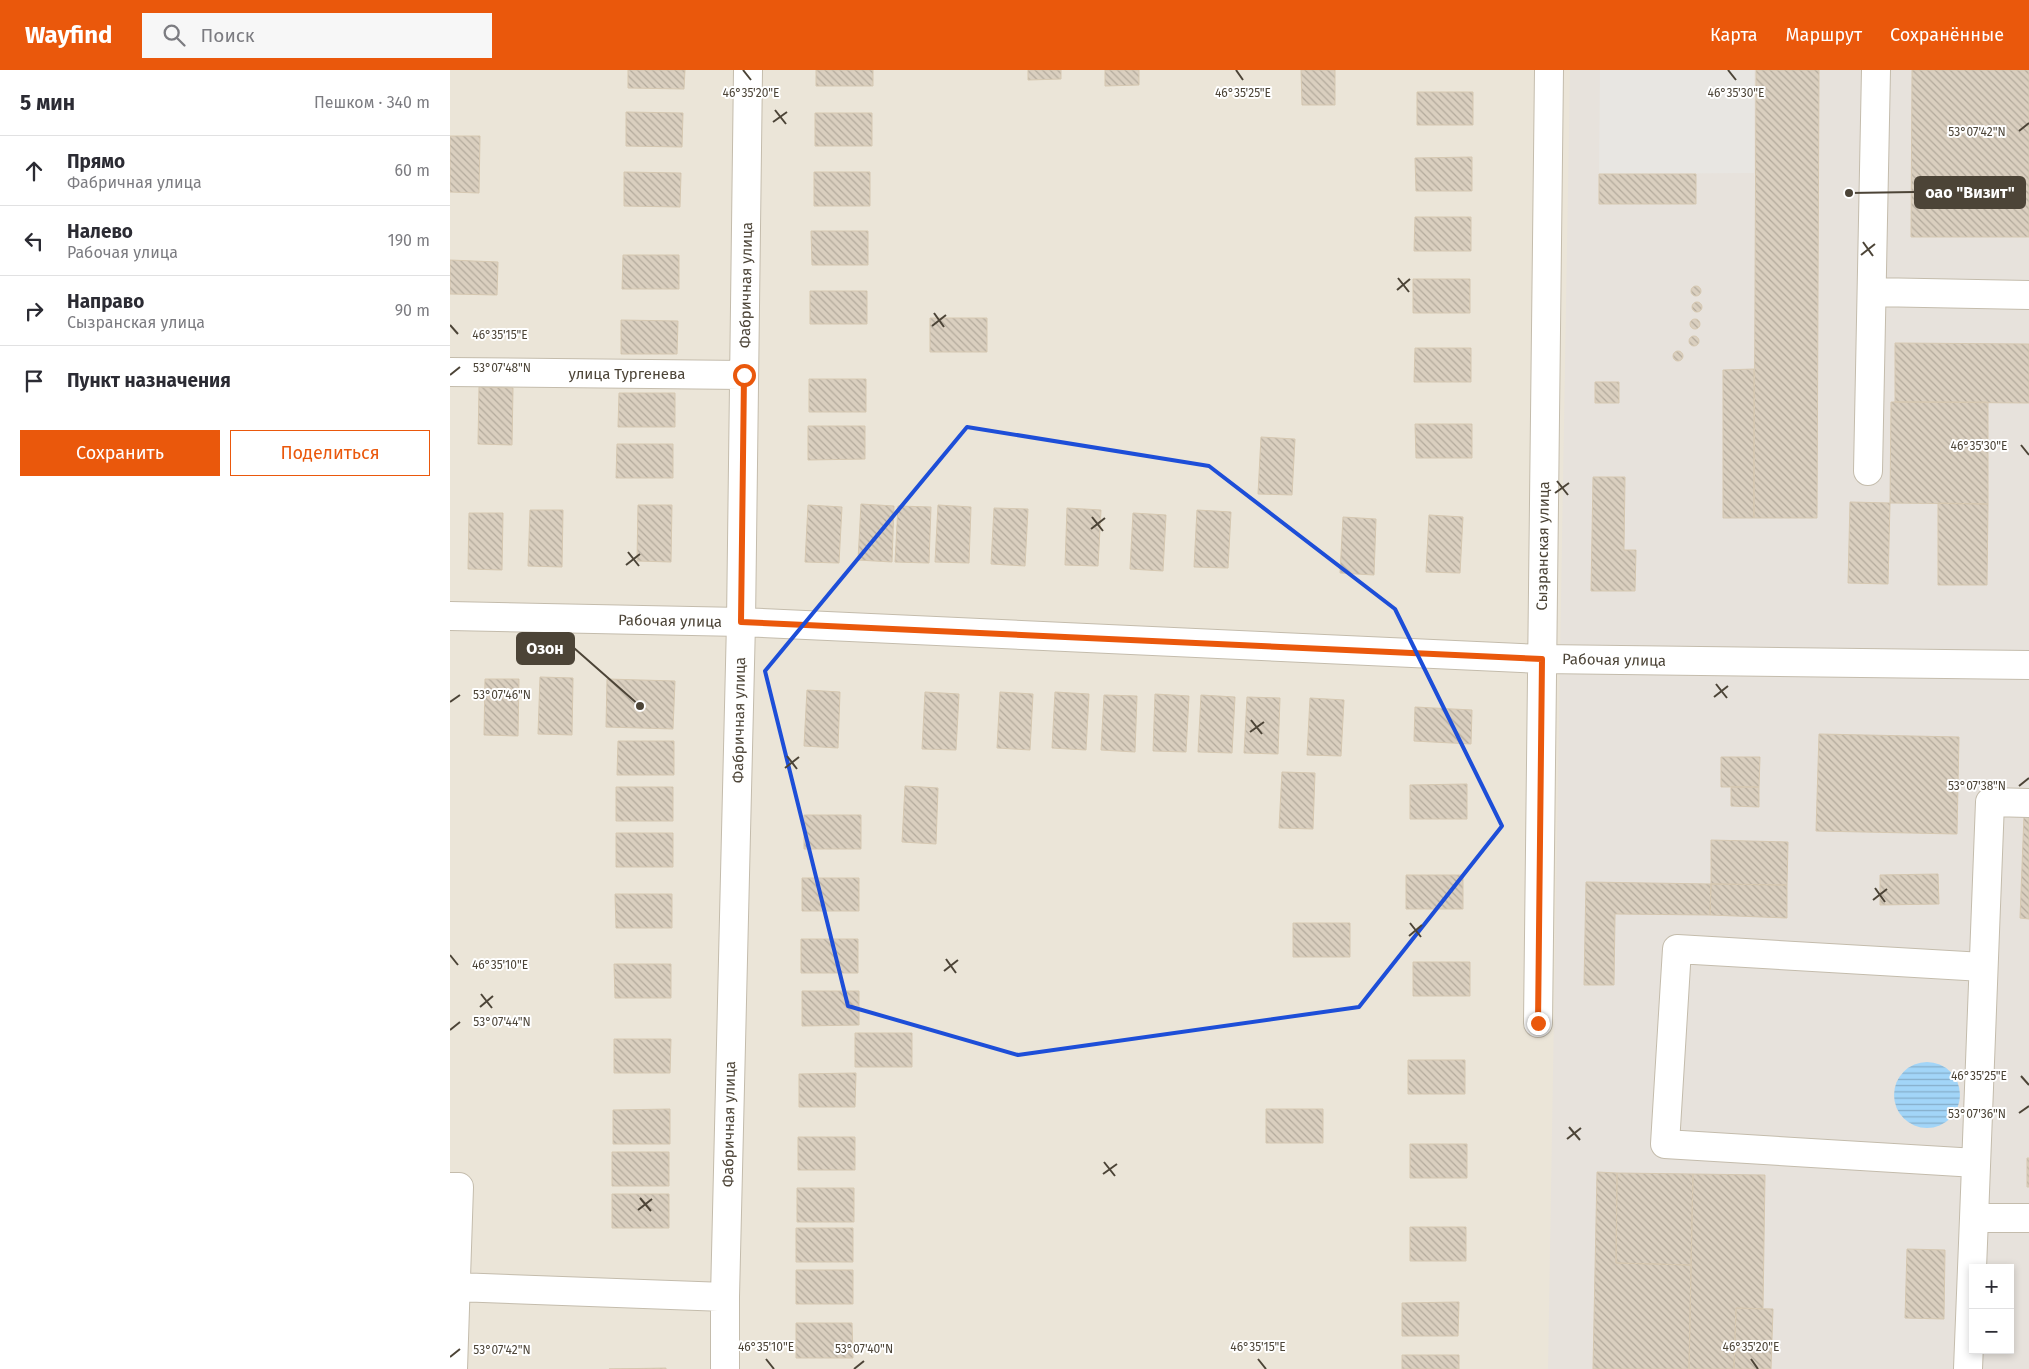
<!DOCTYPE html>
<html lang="ru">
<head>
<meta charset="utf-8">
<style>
  body { margin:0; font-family:"Fira Sans",sans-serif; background:#f7f7f7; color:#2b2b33 }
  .controls { position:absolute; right:15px; bottom:15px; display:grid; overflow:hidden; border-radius:0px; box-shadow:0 2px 8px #0003 }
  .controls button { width:45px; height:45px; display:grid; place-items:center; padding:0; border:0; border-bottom:1px solid #e1e1e2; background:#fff; color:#2b2b33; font:25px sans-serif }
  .stop { position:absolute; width:15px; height:15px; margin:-11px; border:4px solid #ea580c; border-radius:50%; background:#fff }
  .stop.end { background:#ea580c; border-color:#fff; box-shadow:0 1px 5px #0008 }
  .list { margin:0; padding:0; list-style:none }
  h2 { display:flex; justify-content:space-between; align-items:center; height:65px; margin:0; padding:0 20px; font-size:21px }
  h2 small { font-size:16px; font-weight:400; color:#7c7c81 }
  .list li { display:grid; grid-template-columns:32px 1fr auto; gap:15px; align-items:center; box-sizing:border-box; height:70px; padding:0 20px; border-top:1px solid #e1e1e2 }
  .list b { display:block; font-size:19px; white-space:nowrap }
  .list p { margin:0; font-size:16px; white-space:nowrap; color:#7c7c81 }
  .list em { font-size:16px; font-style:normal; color:#7c7c81 }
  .actions { display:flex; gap:10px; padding:15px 20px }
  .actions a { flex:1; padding:11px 0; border:1px solid #ea580c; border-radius:0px; text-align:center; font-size:18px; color:#ea580c }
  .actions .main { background:#ea580c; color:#fff }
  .icon { flex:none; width:28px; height:28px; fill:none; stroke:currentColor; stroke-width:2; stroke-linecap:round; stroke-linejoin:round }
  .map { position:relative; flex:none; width:1579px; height:1299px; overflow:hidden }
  header { display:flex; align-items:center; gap:30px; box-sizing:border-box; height:70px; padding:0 25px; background:#ea580c; color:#fff }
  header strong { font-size:24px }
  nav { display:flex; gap:28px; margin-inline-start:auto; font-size:18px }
  .search { width:350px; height:45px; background:#f7f7f7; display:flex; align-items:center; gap:12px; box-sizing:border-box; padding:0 18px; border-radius:0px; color:#7c7c81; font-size:19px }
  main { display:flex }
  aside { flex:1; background:#fff }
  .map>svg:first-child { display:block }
</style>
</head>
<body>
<header>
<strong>Wayfind</strong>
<div class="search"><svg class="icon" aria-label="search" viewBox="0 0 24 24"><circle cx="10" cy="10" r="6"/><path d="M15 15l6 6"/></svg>Поиск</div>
<nav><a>Карта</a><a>Маршрут</a><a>Сохранённые</a></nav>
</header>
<main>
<aside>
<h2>5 мин<small>Пешком · 340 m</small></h2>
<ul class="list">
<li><svg class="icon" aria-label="ahead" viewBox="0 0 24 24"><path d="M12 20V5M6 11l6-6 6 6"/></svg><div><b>Прямо</b><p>Фабричная улица</p></div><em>60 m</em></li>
<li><svg class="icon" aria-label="left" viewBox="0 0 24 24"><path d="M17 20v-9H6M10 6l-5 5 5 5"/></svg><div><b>Налево</b><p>Рабочая улица</p></div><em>190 m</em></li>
<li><svg class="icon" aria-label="right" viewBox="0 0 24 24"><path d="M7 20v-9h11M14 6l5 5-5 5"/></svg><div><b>Направо</b><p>Сызранская улица</p></div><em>90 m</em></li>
<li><svg class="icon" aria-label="arrive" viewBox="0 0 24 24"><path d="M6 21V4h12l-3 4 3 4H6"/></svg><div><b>Пункт назначения</b></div></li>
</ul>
<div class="actions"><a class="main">Сохранить</a><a>Поделиться</a></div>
</aside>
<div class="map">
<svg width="1579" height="1299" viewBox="0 0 1579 1299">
  <defs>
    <pattern id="water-rules" width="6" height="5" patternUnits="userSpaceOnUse" patternTransform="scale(1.25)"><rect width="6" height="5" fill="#a2d5f8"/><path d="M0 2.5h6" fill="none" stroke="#86aeca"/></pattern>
    <pattern id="building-back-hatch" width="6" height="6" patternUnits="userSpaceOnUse" patternTransform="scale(1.25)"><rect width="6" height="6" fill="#dacfbf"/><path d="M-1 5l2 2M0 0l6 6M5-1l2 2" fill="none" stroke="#b3aa9c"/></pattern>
  </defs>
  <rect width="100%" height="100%" fill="#f7f3eb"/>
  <!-- residential -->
  <path fill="#ebe5d8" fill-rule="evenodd" d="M0 0H1579V1299H0ZM1523 1198H1560V1280H1523Z"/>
  <!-- industrial -->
  <path fill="#e7e2dc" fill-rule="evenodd" d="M1120 0H1579V1299H1098ZM1523 1198H1560V1280H1523Z"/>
  <!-- parking -->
  <path fill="#e8e6e2" d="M1150 0H1304V103L1149 104Z"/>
  <!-- water -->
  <path fill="url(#water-rules)" d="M1444 1025a33 33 0 1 1 66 0a33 33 0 1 1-66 0Z"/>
  <!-- building -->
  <path fill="url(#building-back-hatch)" stroke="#d6c8b1" d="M178 0H235L234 19 178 18Z
    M366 0H423V16H366Z
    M578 0H611V9L578 10Z
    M655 0H689V15L655 16Z
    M851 0H885V35H852Z
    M1306 0H1369L1367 448H1304Z
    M1462 0H1579V167H1461Z
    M967 22H1023V55H967Z
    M176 42 233 43 232 77 176 76Z
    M365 43H422V76H365Z
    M0 66H30L29 123 0 122Z
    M1022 87V121H966L965 88Z
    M174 102 231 103 230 137 174 136Z
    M364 102H420V136H364Z
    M1149 104H1246V134H1149Z
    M965 147H1021V181H964Z
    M361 161H418V195H362Z
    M173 185H229V219H172Z
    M0 190 48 192 47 225 0 224Z
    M963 209H1020V243H963Z
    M1241 221a5 5 0 1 1 10 0a5 5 0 1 1-10 0Z
    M360 221H417V254H360Z
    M1242 237a5 5 0 1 1 10 0a5 5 0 1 1-10 0Z
    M480 248H537V282H480Z
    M1240 254a5 5 0 1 1 10 0a5 5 0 1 1-10 0Z
    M171 250 228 251 227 284H171Z
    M1239 271a5 5 0 1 1 10 0a5 5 0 1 1-10 0Z
    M1445 273 1579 274V333L1445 332Z
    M965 278H1021V312H964Z
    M1223 286a5 5 0 1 1 10 0a5 5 0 1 1-10 0Z
    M1304 299V448H1273V300Z
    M359 309H416V342H359Z
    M1145 312H1169V333H1145Z
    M29 317 63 318 62 375 28 374Z
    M169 323H225V357H168Z
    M1441 332H1538V434L1440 433Z
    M965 354H1022V388H966Z
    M358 356H415V389L358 390Z
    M811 367 845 369 842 425 808 424Z
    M167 374H223V408H166Z
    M1143 407H1175L1174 480H1186L1185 521H1141Z
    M1400 432 1440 433 1438 514 1398 513Z
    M1488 433 1538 434 1537 515H1488Z
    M411 434 444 436 442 492 408 490Z
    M188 435H222L221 492 187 491Z
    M358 435 392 437 389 493 355 492Z
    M488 435 521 437 519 493 485 492Z
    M448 436 481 437 479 493 445 492Z
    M544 438 578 439 575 496 541 494Z
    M617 438 651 440 648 496 615 495Z
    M80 440H113L112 497 78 496Z
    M747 440 781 442 778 498 744 497Z
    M19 443H53L52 500 18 499Z
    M683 443 716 445 713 501 680 499Z
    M979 445 1013 447 1010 503 976 502Z
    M893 447 926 449 924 505 890 503Z
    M90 607 123 608 122 665 88 664Z
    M35 609H69L68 666 34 665Z
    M157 609 225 611 223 659 156 657Z
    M357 620 390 622 388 678 354 676Z
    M475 622 509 624 506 680 472 679Z
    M550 622 583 624 580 680 547 678Z
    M605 622 639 624 636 680 602 678Z
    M705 624 739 626 736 682 703 681Z
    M654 625 687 626 685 682 651 680Z
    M751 625 785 627 782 683 748 682Z
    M797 627 830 628 828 684 794 683Z
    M860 628 894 630 891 686 857 685Z
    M965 637 1022 640 1021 674 964 671Z
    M1369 664 1509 667 1507 764 1366 761Z
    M168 671H224V705H167Z
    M1271 687H1310L1309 717H1271Z
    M832 702 865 703 863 759 829 758Z
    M1017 714V749H960V715Z
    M455 716 488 718 486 774 452 772Z
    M166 717H223V751H166Z
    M1281 717H1309V737L1281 736Z
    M354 745H411V779H354Z
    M1574 745 1579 746V849L1570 848Z
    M166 763H223V797H166Z
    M1261 770 1338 772 1337 815 1261 814Z
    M1488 804 1489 834 1430 835V805Z
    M956 805H1013V839H956Z
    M352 808H409V841H352Z
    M1136 812 1261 814 1260 845 1165 844 1164 915H1134Z
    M1261 814 1337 815V848L1260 845Z
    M165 824H222V858H166Z
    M843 853H900V887H843Z
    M351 869H408V903H351Z
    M963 892H1020V926H963Z
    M164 894H221V928H165Z
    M352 921H409V955L352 956Z
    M405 963H462V997H405Z
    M164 969H221L220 1003H164Z
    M958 990H1015V1024H958Z
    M406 1003 405 1037H349V1004Z
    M220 1039V1074H163V1040Z
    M816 1039H873V1073H816Z
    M348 1067H405V1100H348Z
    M960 1074H1017V1108H960Z
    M162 1082H219V1116H162Z
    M1577 1088H1579V1117H1577Z
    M1147 1102 1167 1103 1166 1193 1241 1195 1239 1299H1143Z
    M1167 1103 1243 1104 1241 1195 1166 1193Z
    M1243 1104 1315 1105 1313 1239 1286 1238 1284 1299H1239Z
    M347 1118H404V1152H347Z
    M162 1124H219V1158H162Z
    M960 1157H1016V1191H960Z
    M346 1158H403V1192H346Z
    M1457 1179 1495 1180 1494 1249 1455 1248Z
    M346 1200H403V1234H346Z
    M1009 1232 1008 1266H952V1233Z
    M1286 1238 1323 1239 1321 1299H1284Z
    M346 1253H402L403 1288H346Z
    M952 1285H1009V1299H952Z
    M216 1298V1299H159Z"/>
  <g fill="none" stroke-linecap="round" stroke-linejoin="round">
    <!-- minor casing -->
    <g stroke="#c4bcac" stroke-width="30">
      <path id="minor" d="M1422 222 1579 225
        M0 302 294 305
        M1418 401 1426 0
        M0 546 291 552 1092 589 1579 595
        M1088 953 1099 0
        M1526 1093 1215 1074 1227 879 1533 897
        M0 1117H9L3 1299
        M1524 1148 1540 732 1579 733
        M6 1217 275 1227
        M275 1299V1227L291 552 298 0
        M1518 1299 1524 1148H1579"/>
    </g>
    <!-- minor -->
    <use href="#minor" stroke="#fff" stroke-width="28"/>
  </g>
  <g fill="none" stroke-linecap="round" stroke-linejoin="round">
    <!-- route -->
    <path stroke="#ea580c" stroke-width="6" d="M294 305 291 552 1092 589 1088 953"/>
  </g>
  <!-- marked area -->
  <path fill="none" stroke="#1d4ed8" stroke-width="4" stroke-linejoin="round" d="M517 357 759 396 945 539 1052 756 909 937 568 985 398 936 315 601Z"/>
  <!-- ticks -->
  <path fill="none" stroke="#4c4437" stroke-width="2" d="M293 0 301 10M786 0 793 10M1278 0 1286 10M325 40 336 54M323 52 337 42M1569 61 1579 53M1413 172 1423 186M1411 185 1425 174M948 208 959 222M947 220 960 209M484 243 494 257M0 255 8 264M482 256 496 245M0 305 10 297M1571 375 1579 385M1107 411 1118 425M1105 423 1119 413M642 447 653 461M641 459 655 448M178 482 189 496M176 495 190 484M1266 614 1277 628M1264 627 1278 616M0 632 10 625M801 650 812 664M800 662 814 652M337 686 347 699M335 698 349 687M1569 716 1579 708M1425 818 1435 832M1423 830 1437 819M960 853 971 867M959 866 972 855M0 885 8 895M496 889 506 903M494 901 508 890M31 924 42 938M30 937 43 926M0 960 10 952M1571 1006 1579 1015M1569 1043 1579 1036M1119 1057 1130 1070M1117 1069 1131 1058M654 1092 665 1106M653 1104 667 1094M190 1128 201 1141M188 1140 202 1129M0 1287 10 1279M316 1289 324 1299M808 1289 816 1299M1301 1289 1308 1299M404 1299 414 1291"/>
  <g text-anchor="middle" stroke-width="4" stroke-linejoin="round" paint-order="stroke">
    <!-- street labels -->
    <g font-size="15" fill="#4c4437" stroke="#fff">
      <text transform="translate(296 215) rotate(-89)" y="5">Фабричная улица</text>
      <text x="177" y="309">улица Тургенева</text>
      <text transform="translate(1093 476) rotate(-89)" y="5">Сызранская улица</text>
      <text transform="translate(220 551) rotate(1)" y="5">Рабочая улица</text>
      <text transform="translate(1164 590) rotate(1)" y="5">Рабочая улица</text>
      <text transform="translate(289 650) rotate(-89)" y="5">Фабричная улица</text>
      <text transform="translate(279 1054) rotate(-89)" y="5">Фабричная улица</text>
    </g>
  </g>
  <g font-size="12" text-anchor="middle" fill="#4c4437" stroke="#fff" stroke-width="4" stroke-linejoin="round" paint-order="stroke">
    <text x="1286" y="27">46°35'30"E</text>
    <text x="301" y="27">46°35'20"E</text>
    <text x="793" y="27">46°35'25"E</text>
    <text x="1527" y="66">53°07'42"N</text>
    <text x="50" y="269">46°35'15"E</text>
    <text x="52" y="302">53°07'48"N</text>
    <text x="1529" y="380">46°35'30"E</text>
    <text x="52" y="629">53°07'46"N</text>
    <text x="1527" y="720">53°07'38"N</text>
    <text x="50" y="899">46°35'10"E</text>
    <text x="52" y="956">53°07'44"N</text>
    <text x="1529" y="1010">46°35'25"E</text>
    <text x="1527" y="1048">53°07'36"N</text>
    <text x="316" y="1281">46°35'10"E</text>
    <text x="808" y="1281">46°35'15"E</text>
    <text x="1301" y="1281">46°35'20"E</text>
    <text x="414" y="1283">53°07'40"N</text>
    <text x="52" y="1284">53°07'42"N</text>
  </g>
  <!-- callouts -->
  <path fill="none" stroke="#4c4437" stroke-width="2" d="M1399 123L1465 122M190 636L124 578"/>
  <g fill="#4c4437" stroke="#fff" stroke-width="2">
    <circle cx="1399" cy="123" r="5"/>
    <circle cx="190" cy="636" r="5"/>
  </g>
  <g fill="#4c4437" stroke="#4c4437" stroke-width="2">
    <rect x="1465" y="107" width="110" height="31" rx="5"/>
    <rect x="67" y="563" width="57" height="31" rx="5"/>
  </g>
  <g font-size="16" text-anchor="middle" font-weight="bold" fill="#fff">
    <text x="1520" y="128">оао "Визит"</text>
    <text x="95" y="584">Озон</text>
  </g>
</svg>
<div class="controls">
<button>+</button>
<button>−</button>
</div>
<div class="stop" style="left:294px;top:305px"></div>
<div class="stop end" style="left:1088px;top:953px"></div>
</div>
</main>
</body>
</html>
